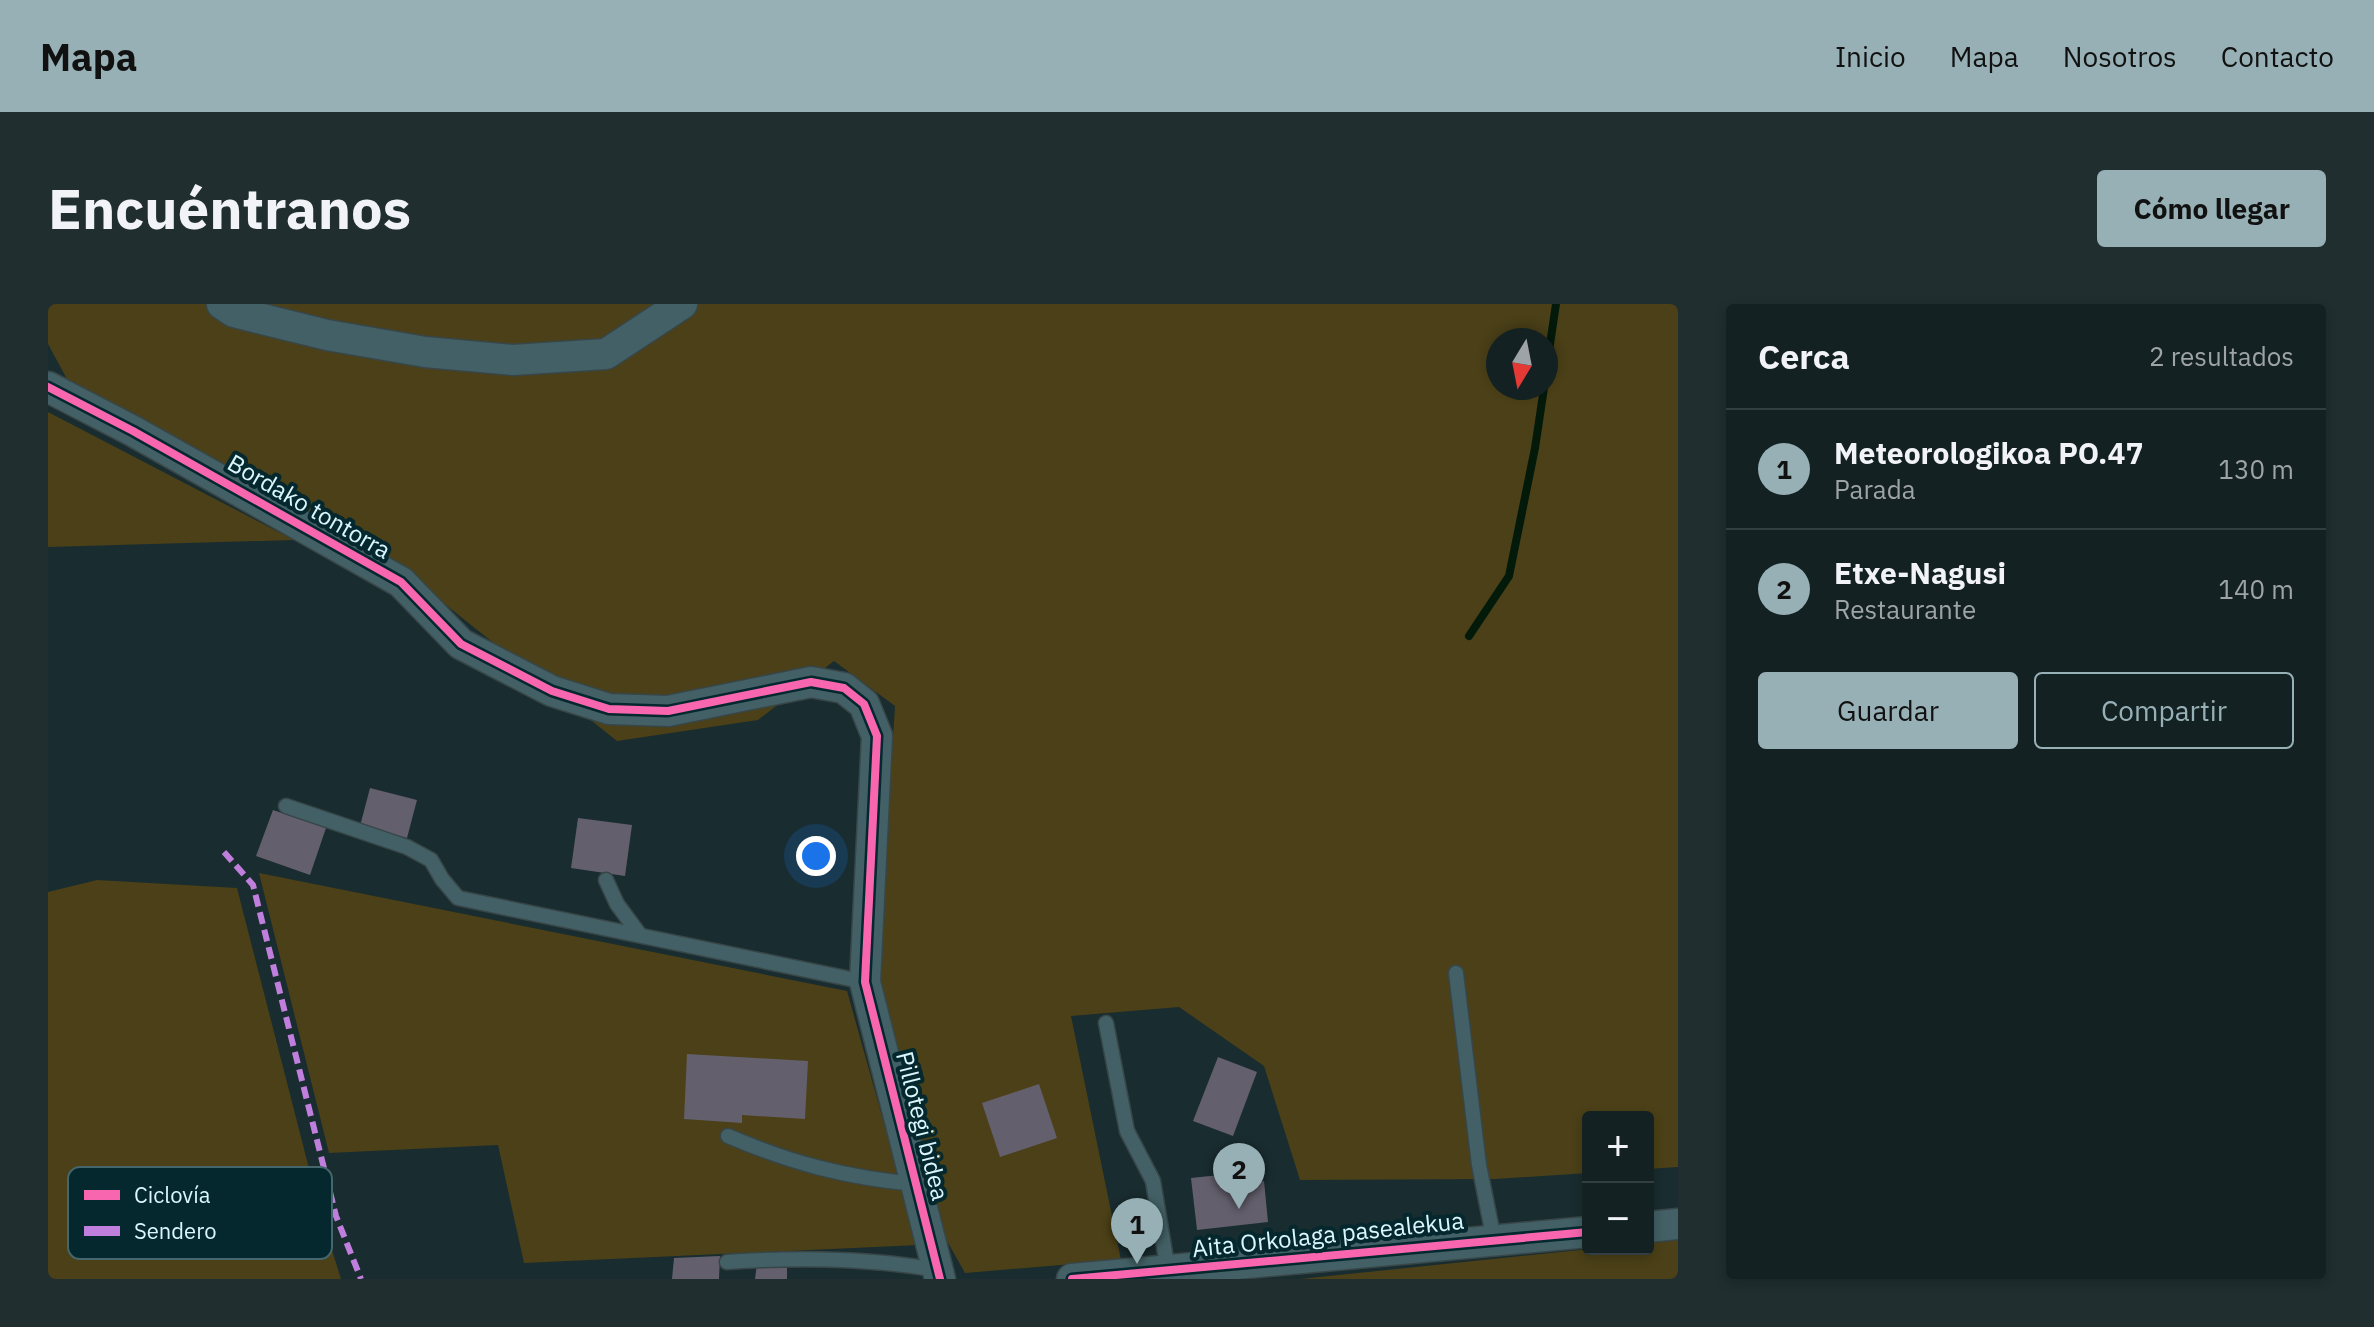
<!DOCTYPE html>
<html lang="es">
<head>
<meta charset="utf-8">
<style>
  body { margin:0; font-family:"IBM Plex Sans",sans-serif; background:#202e30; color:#f1f3f6 }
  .controls { position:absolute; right:24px; bottom:24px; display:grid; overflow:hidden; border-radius:8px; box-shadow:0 4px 12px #0003 }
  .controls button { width:72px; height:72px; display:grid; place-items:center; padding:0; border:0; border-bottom:2px solid #323e41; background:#132123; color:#f1f3f6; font:40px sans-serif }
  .compass { position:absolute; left:1438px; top:24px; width:72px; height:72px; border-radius:50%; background:#132123; box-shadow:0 4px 12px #0003; rotate:190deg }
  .you { position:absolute; left:768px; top:552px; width:28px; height:28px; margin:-20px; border:6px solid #fff; border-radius:50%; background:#1a73e8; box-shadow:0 0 0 12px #1a73e833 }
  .badge { display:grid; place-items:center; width:52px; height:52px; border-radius:50%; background:#97b0b5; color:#111; font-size:26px; font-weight:700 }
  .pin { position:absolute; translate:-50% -66px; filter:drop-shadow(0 2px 4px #0008) }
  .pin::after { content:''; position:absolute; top:42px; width:28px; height:24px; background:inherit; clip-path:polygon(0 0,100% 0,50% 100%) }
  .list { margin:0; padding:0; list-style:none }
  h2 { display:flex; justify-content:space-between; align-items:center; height:104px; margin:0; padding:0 32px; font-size:34px }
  h2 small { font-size:26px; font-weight:400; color:#9da3a6 }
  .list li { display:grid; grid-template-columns:52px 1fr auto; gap:24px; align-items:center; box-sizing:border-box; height:120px; padding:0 32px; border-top:2px solid #323e41 }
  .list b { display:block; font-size:30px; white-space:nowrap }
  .list p { margin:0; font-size:26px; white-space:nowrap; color:#9da3a6 }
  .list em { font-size:26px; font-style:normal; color:#9da3a6 }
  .actions { display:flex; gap:16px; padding:24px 32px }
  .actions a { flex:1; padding:18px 0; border:2px solid #97b0b5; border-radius:8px; text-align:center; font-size:28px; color:#97b0b5 }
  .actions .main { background:#97b0b5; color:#111 }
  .map { position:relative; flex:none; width:1630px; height:975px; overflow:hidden; border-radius:8px }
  header { display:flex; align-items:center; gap:48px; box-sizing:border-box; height:112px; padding:0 40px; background:#97b0b5; color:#111 }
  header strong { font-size:38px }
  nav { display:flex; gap:44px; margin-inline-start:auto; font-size:28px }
  .intro { display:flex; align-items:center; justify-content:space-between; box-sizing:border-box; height:192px; padding:0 48px }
  h1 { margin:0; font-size:56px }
  .button { padding:20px 36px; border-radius:8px; background:#97b0b5; color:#111; font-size:28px; font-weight:700 }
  main { display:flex; gap:48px; padding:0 48px }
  aside { flex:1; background:#132123; border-radius:8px; box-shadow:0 4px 12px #0003 }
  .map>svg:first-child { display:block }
</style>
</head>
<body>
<header>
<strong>Mapa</strong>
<nav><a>Inicio</a><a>Mapa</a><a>Nosotros</a><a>Contacto</a></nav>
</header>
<div class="intro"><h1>Encuéntranos</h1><a class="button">Cómo llegar</a></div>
<main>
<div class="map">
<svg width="1630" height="975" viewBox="0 0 1630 975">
  <rect width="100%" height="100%" fill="#192c2f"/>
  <!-- green -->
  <path fill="#4b4017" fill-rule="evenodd" d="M0 0H1630V863L1600 865V813H1540V869L1447 875 1252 876 1216 762 1131 703 1023 712 1073 956 917 969 885 912 832 682 834 608 847 402 786 357 710 416 569 437 359 270 26 88 0 40ZM1450 36H1498V84H1450Z
    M0 108 246 236 0 243Z
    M211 569 799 687 870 941 476 959 450 841 281 849Z
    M49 576 189 584 273 911 293 975H0V588Z
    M1630 936V975H1252L1542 945H1600V939Z"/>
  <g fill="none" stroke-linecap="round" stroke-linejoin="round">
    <!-- stream -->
    <path stroke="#031a0b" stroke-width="8" d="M1498 67 1508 0
      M1421 332 1461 272 1487 144 1496 84"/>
  </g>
  <!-- building -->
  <path fill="#635f6c" d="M322 484 369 496 359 534 312 522Z
    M225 506 278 524 262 571 208 552Z
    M530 514 584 521 577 572 523 564Z
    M639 750 760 757 757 815 694 811V819L636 815Z
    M1170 753 1209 768 1185 832 1145 817Z
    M991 780 1009 834 952 853 934 799Z
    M1181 870 1183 881 1216 877 1220 918 1149 926 1143 874Z
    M672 952 671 975H624L626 954Z
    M709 960 739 963V975H707Z"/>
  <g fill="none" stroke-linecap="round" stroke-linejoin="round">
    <!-- service casing -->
    <g stroke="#384648" stroke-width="17">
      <path id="service" d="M238 502 359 543 383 556 394 575 410 594 817 678
        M558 576 569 600 592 631
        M1408 669 1431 861 1446 936
        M1058 719 1079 827 1105 877 1120 967
        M680 832C743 859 799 874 868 880
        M679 958C749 953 821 954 890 966"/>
    </g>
    <!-- minor casing -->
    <g stroke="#384648" stroke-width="33">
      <path id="minor" d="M174 0 186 8 279 31 377 48 465 56 558 50 634 0
        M0 83 85 127 353 278 413 340 504 387 561 405 620 407 763 378 796 384 816 400 829 432 817 678 892 975
        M1600 923 1630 920
        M1024 975 1540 928"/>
    </g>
    <!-- service -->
    <use href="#service" stroke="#426065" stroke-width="14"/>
    <!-- minor -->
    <use href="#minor" stroke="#426065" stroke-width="30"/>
    <!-- quiet -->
    <path stroke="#c07fdc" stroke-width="6" stroke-dasharray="12 6" stroke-linecap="butt" d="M176 548 205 581 288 912 313 975"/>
    <!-- cycleway casing -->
    <g stroke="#04282e" stroke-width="13">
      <path id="cycleway" d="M0 83 85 127 353 278 413 340 504 387 561 405 620 407 763 378 796 384 816 400 829 432 817 678 892 975
        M1024 975 1540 928"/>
    </g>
    <!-- cycleway -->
    <use href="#cycleway" stroke="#f766af" stroke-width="8"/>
  </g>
  <g text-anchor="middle" stroke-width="8" stroke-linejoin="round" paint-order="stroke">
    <!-- street labels -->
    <g font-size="24" fill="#dbf7fd" stroke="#04282e">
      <text transform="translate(261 203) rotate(30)" y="8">Bordako tontorra</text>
      <text transform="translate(874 822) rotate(76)" y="8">Pillotegi bidea</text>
      <text transform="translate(1280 931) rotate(-6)" y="8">Aita Orkolaga pasealekua</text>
    </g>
  </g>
  <!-- legend -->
  <rect x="20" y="863" width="264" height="92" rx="12" fill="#04282e" stroke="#44666c" stroke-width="2"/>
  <rect x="36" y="886" width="36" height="10" fill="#f766af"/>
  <rect x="36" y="922" width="36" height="10" fill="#c07fdc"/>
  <g font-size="22" fill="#dbf7fd">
    <text x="86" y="899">Ciclovía</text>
    <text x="86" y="935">Sendero</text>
  </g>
</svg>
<div class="controls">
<button>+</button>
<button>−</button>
</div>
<svg class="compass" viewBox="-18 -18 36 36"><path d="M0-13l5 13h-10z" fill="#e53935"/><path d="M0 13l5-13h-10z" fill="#9da3a6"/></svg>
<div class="you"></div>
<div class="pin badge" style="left:1089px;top:960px">1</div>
<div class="pin badge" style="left:1191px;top:905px">2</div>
</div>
<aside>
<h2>Cerca<small>2 resultados</small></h2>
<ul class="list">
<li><span class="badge">1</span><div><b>Meteorologikoa PO.47</b><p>Parada</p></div><em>130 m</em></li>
<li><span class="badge">2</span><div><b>Etxe-Nagusi</b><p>Restaurante</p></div><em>140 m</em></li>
</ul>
<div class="actions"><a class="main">Guardar</a><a>Compartir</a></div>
</aside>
</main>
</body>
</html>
